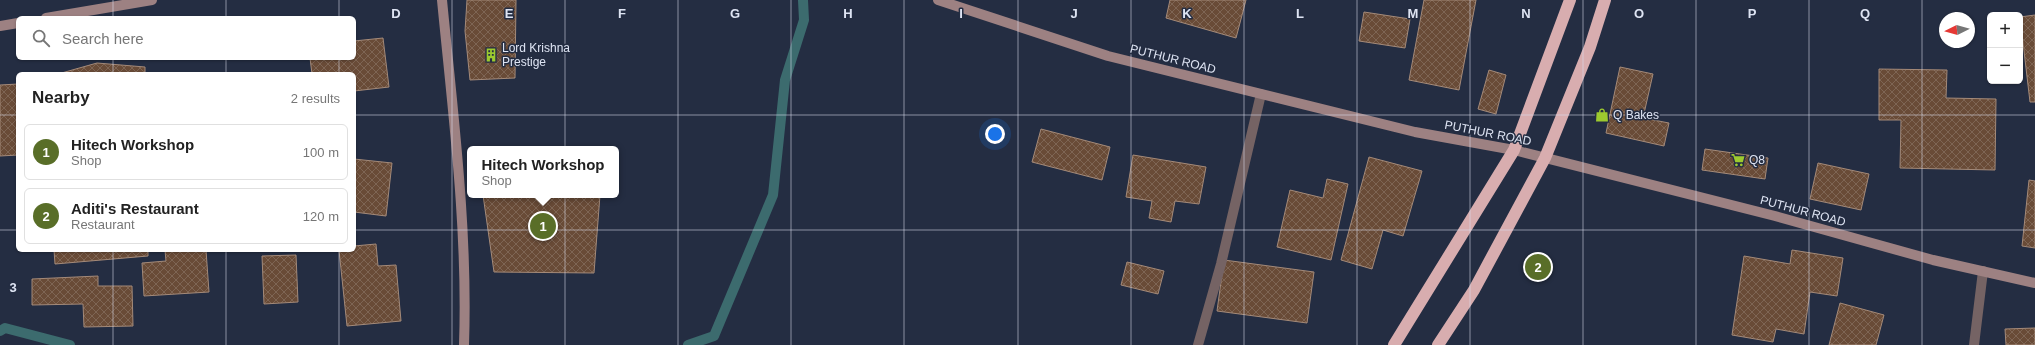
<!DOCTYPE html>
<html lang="en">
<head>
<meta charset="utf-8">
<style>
  body { margin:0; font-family:Arial,sans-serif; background:#f2f2f2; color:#222 }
  .controls { position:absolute; right:12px; top:12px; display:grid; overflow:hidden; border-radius:6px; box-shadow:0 1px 3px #0004 }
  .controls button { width:36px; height:36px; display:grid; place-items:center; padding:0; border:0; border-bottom:1px solid #e0e0e0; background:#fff; color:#222; font:20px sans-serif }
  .compass { position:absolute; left:1939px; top:12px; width:36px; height:36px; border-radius:50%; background:#fff; box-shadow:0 1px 3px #0004; rotate:265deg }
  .you { position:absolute; left:995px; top:134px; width:14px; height:14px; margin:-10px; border:3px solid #fff; border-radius:50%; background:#1a73e8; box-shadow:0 0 0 6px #1a73e833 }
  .badge { display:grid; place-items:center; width:26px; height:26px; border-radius:50%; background:#596e28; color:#fff; font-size:13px; font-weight:700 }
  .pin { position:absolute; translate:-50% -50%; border:2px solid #fff; box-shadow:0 1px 4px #0006 }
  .popup { position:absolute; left:467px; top:146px; width:152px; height:52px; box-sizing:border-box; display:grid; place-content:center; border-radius:6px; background:#fff; filter:drop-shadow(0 1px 3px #0005); font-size:13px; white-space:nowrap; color:#767676 }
  .popup b { font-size:15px; color:#222 }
  .popup::after { content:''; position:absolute; left:50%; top:100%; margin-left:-8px; border:8px solid transparent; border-top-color:#fff }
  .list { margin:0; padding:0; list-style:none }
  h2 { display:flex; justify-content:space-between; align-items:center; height:52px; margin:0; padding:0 16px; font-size:17px }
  h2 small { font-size:13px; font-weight:400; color:#767676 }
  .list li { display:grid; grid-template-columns:26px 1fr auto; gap:12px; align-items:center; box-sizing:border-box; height:56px; margin:0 8px 8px; padding:0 8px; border:1px solid #e0e0e0; border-radius:6px }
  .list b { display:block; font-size:15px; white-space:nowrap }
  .list p { margin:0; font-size:13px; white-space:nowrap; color:#767676 }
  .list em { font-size:13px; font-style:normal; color:#767676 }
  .icon { flex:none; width:22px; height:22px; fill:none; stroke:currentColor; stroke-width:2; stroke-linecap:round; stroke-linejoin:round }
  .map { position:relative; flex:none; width:2035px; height:345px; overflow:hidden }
  .search { position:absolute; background:#fff; box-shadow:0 1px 3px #0004; left:16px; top:16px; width:340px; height:44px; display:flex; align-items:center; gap:10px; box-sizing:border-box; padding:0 14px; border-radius:6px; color:#767676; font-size:15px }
  .panel { position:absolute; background:#fff; box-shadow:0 1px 3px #0004; left:16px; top:72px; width:340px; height:180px; border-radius:6px }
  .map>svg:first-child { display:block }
</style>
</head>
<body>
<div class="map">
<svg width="2035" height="345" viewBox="0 0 2035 345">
  <defs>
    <pattern id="building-cross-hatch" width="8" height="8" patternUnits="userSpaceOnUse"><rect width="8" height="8" fill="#694b37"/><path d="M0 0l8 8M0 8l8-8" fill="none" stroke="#7e6554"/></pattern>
  </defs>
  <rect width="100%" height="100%" fill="#242d42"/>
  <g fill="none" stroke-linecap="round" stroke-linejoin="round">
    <!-- stream -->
    <path stroke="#3c6b6e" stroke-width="10" d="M0 331 5 328 70 345
      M688 345 714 336 773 195 785 80 804 20 803 0"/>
  </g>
  <!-- building -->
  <path fill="url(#building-cross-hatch)" stroke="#a48a79" d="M467 0H516L515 78 470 80 465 31Z
    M1170 0H1246L1236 38 1166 18Z
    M1424 0H1476L1459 90 1409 80Z
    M1364 12 1410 19 1405 48 1359 41Z
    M2035 15V102H2030L2020 17Z
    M383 38 389 87 354 91V74H312L310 58H354V41Z
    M97 63 145 67V74H58Z
    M1620 67 1653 74 1643 118 1669 123 1664 146 1606 133Z
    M1879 69 1947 70 1946 98 1996 99 1995 170 1900 168 1901 120H1879Z
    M1489 70 1506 75 1496 114 1478 109Z
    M18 84V155L0 156V85Z
    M1041 129 1110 147 1102 180 1032 162Z
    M1705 149 1768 158 1765 179 1702 170Z
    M1133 155 1206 167 1199 204 1175 201 1171 222 1149 218 1152 201 1126 197Z
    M1369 157 1422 171 1403 236 1383 230 1372 269 1341 260Z
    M354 159 392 163 386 216 354 212Z
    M1818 163 1869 174 1861 210 1810 199Z
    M1327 179 1348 184 1331 260 1277 247 1290 190 1323 198Z
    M2029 180 2035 181V248L2022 246Z
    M483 195H600L594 273 494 272Z
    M376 244 378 266 396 265 401 321 347 326 339 250H354V246Z
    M54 250H148V256L55 264Z
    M165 250H206L209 292 144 296 142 263 166 261Z
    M1792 250 1843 258 1837 296 1810 292 1804 334 1776 329 1773 342 1732 335 1744 256 1790 264Z
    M296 255 298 302 264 304 262 256Z
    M1224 260 1314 272 1307 323 1217 311Z
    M1127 262 1164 271 1158 294 1121 285Z
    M98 276V286H132L133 326 84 327 83 304 32 305V279Z
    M1840 303 1884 315 1876 345H1829Z
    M2035 328V345H2006L2005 329Z"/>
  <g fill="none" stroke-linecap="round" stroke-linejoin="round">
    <!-- street -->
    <path stroke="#756364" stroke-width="10" d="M1198 345 1221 264 1261 94
      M1974 345 1983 271"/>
    <!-- secondary -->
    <path stroke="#9d8182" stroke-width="10" d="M442 0C453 114 468 230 464 345
      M938 0 1108 56 1415 132 1514 150 1775 216 1933 260 2035 283
      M46 18 152 0
      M0 26 18 23"/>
    <!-- highway -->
    <path stroke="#d8adaf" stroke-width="12" d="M1394 345 1514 150 1570 0
      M1438 345 1474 290 1545 158 1590 47 1605 0"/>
  </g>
  <!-- grid -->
  <path fill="none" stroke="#dee4f3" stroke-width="1" stroke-opacity="0.55" d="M113 0V18M226 0V18M339 0V18M452 0V345M565 0V345M678 0V345M791 0V345M904 0V345M1018 0V345M1131 0V345M1244 0V345M1357 0V345M1470 0V345M1583 0V345M1696 0V345M1809 0V345M1922 0V345M113 58V74M226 58V74M339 58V74M0 115H18M354 115H2035M0 230H18M354 230H2035M113 250V345M226 250V345M339 250V345"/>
  <!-- icons -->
  <defs>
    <g id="building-bare" transform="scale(1.08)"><path d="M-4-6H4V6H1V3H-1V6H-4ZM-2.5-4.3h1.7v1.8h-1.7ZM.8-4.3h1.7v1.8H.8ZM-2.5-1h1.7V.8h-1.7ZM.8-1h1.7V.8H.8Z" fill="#9dca2f" stroke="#242d42" stroke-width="2.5" paint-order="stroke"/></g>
    <g id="shop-bare" transform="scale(1.08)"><path d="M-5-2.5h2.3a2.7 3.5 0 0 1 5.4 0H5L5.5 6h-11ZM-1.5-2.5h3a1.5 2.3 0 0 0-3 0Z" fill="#9dca2f" stroke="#242d42" stroke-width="2.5" paint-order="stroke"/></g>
    <g id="supermarket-bare" transform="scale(1.08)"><path d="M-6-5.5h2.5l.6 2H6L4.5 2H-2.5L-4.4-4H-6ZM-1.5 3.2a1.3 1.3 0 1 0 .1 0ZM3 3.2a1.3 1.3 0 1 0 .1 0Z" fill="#9dca2f" stroke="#242d42" stroke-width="2.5" paint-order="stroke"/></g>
  </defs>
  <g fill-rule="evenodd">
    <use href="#building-bare" x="491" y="55"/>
    <use href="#shop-bare" x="1602" y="115"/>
    <use href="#supermarket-bare" x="1738" y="160"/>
  </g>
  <g text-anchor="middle" stroke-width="3" stroke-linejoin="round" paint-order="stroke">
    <!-- poi labels -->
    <g font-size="12" fill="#dee4f3" stroke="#242d42" text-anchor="start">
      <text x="502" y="52">Lord Krishna<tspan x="502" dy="14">Prestige</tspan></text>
      <text x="1613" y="119">Q Bakes</text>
      <text x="1749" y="164">Q8</text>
    </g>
    <!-- street labels -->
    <g font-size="12" fill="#dee4f3" stroke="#242d42">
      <text transform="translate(1173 59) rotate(14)" y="4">PUTHUR ROAD</text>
      <text transform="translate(1488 133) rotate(11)" y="4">PUTHUR ROAD</text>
      <text transform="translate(1803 211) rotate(15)" y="4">PUTHUR ROAD</text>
    </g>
  </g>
  <g font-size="13" text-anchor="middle" font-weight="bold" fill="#dee4f3" stroke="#242d42" stroke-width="3" stroke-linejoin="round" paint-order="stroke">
    <text x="396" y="18">D</text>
    <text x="509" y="18">E</text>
    <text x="622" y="18">F</text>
    <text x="735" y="18">G</text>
    <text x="848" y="18">H</text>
    <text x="961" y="18">I</text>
    <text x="1074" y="18">J</text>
    <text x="1187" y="18">K</text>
    <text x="1300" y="18">L</text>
    <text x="1413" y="18">M</text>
    <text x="1526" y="18">N</text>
    <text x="1639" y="18">O</text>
    <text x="1752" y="18">P</text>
    <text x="1865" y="18">Q</text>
    <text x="13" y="292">3</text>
  </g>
</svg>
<div class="controls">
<button>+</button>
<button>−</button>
</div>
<svg class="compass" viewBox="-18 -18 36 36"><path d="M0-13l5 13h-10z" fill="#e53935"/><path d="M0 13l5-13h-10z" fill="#767676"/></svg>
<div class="you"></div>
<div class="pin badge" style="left:543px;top:226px">1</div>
<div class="popup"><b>Hitech Workshop</b>Shop</div>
<div class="pin badge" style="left:1538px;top:267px">2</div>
<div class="search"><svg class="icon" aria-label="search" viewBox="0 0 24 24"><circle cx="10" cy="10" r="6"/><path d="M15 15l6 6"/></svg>Search here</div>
<section class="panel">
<h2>Nearby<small>2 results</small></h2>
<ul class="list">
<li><span class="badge">1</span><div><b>Hitech Workshop</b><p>Shop</p></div><em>100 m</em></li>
<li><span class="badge">2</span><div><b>Aditi's Restaurant</b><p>Restaurant</p></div><em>120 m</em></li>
</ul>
</section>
</div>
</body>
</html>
